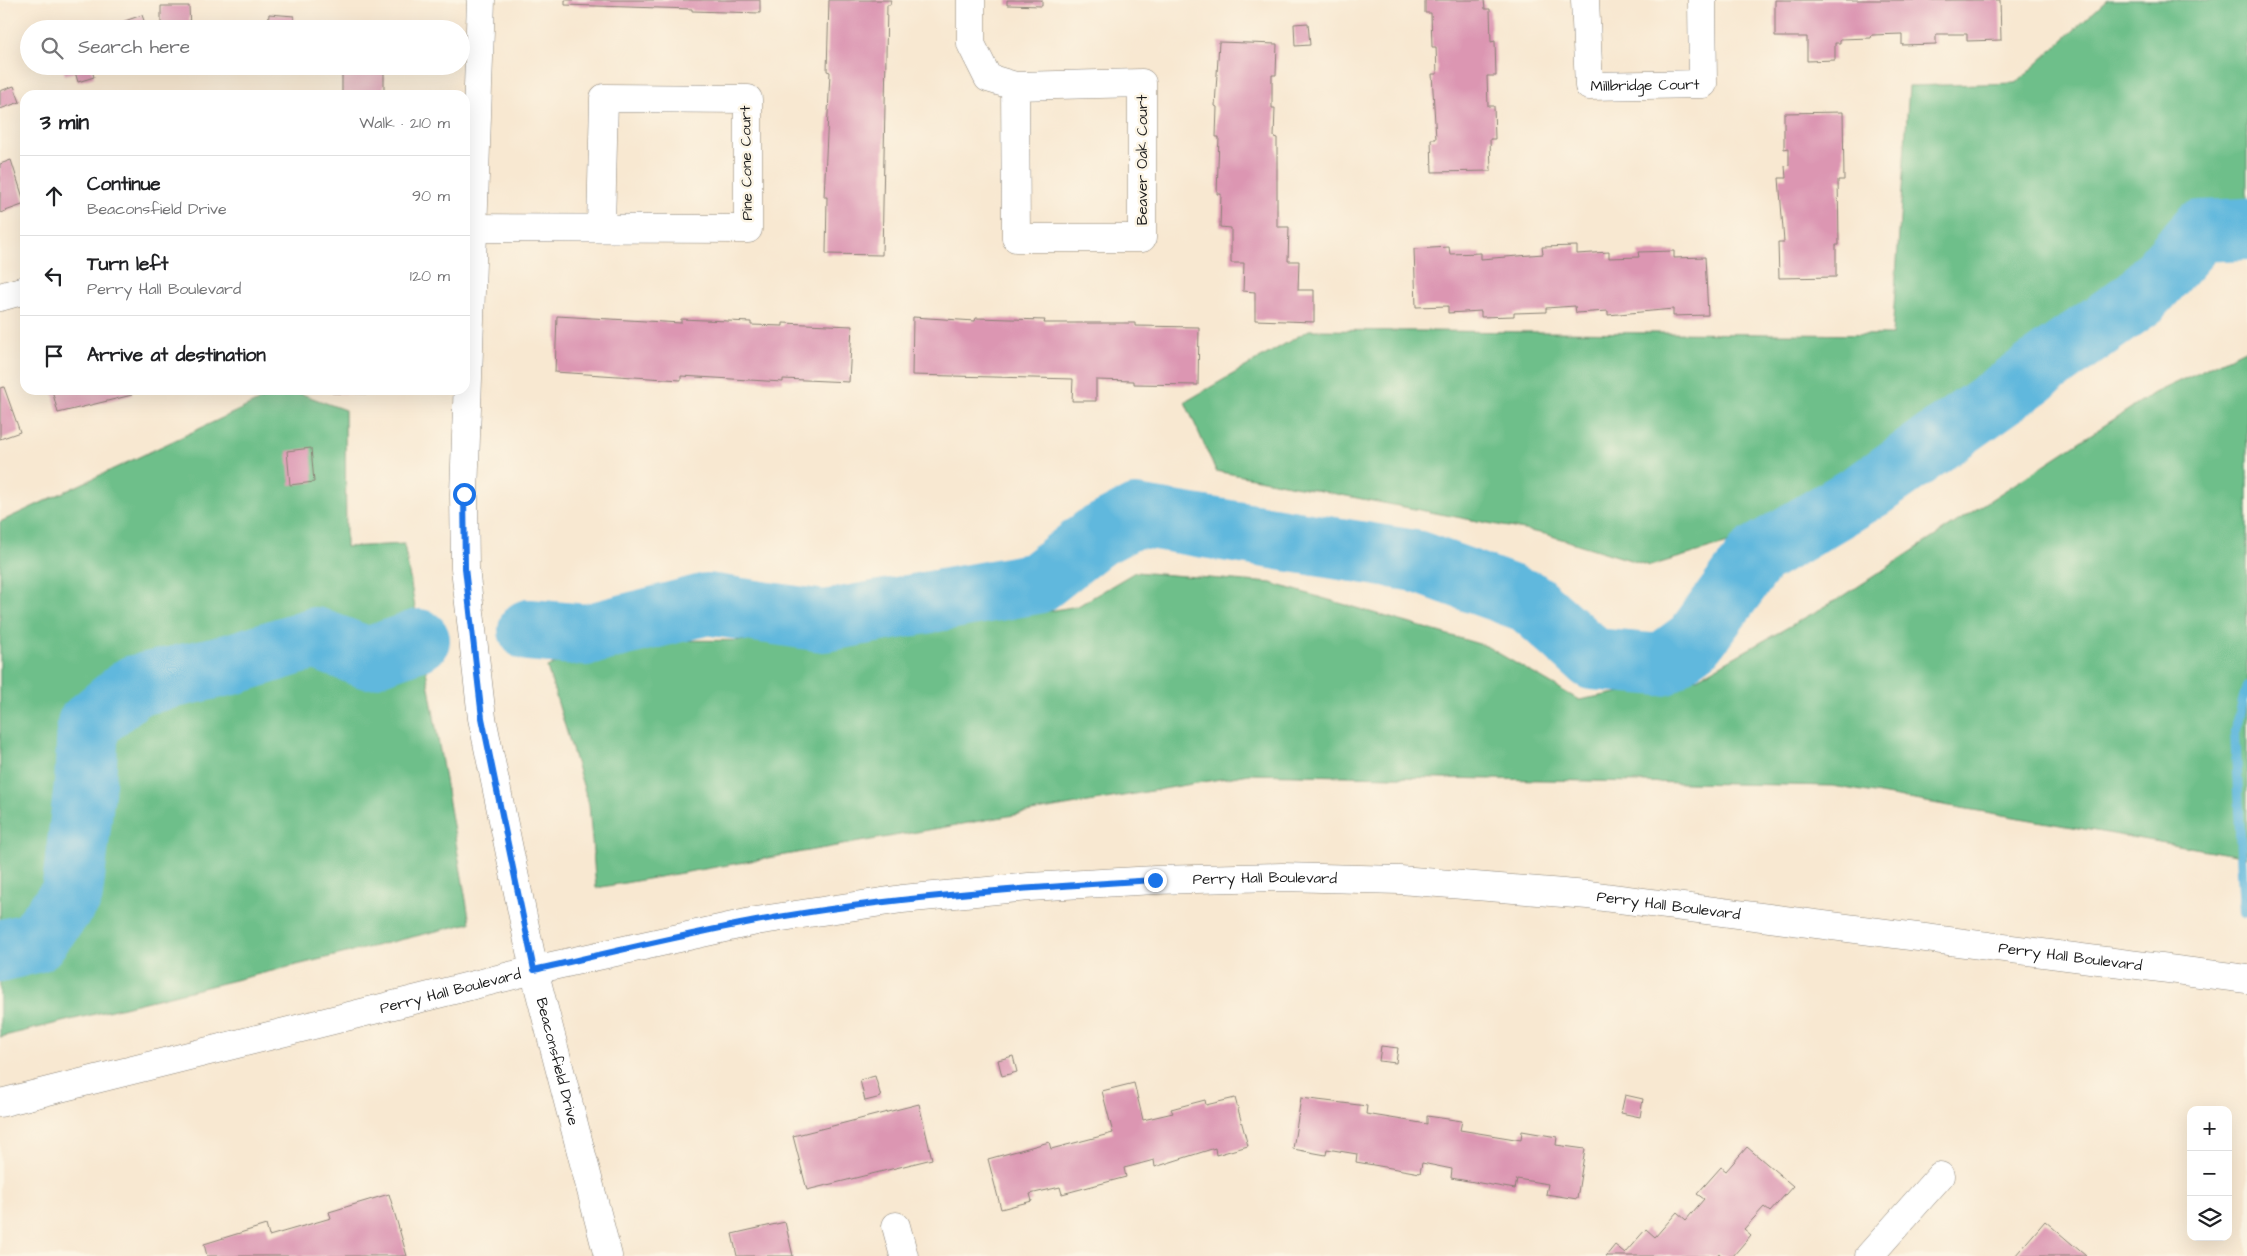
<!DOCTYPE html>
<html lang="en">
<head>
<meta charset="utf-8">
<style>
  body { margin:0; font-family:"Architects Daughter",sans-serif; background:#f6f6f6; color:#202124 }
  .controls { position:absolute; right:15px; bottom:15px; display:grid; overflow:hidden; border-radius:10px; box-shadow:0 5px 20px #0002 }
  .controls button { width:45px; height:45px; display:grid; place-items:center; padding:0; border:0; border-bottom:1px solid #e0e0e0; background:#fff; color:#202124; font:25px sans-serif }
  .stop { position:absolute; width:15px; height:15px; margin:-11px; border:4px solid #1a73e8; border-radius:50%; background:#fff }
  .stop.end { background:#1a73e8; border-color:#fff; box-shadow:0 1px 5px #0008 }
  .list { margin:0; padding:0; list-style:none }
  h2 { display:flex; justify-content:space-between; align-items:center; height:65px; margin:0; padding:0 20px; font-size:21px }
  h2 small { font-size:16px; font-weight:400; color:#757577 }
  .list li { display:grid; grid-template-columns:32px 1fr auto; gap:15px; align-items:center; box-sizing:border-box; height:80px; padding:0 20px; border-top:1px solid #e0e0e0 }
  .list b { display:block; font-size:19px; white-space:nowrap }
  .list p { margin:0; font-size:16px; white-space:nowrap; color:#757577 }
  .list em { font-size:16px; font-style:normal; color:#757577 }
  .icon { flex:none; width:28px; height:28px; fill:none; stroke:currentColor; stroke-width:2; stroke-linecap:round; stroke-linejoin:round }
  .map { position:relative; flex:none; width:2247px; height:1256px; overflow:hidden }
  .search { position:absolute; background:#fff; box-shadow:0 5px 20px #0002; left:20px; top:20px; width:450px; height:55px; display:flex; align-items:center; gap:12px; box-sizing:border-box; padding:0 18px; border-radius:28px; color:#757577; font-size:19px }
  .panel { position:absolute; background:#fff; box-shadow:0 5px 20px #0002; left:20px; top:90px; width:450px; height:305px; border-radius:15px }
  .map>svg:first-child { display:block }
</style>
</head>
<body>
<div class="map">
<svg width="2247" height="1256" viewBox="0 0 2247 1256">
  <rect width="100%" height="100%" fill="#fcf5e5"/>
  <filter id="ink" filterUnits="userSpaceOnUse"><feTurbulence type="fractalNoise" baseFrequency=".02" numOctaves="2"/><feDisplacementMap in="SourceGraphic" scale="10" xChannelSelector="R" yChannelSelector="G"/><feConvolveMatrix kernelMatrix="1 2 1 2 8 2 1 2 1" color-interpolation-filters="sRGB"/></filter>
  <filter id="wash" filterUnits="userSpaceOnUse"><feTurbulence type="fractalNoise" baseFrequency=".0096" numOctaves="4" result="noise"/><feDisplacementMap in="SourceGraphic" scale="20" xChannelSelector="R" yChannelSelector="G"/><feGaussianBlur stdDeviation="1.12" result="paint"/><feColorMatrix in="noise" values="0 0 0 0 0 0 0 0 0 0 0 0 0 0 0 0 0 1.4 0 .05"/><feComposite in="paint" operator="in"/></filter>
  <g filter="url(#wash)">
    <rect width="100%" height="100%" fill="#f8e8d1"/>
    <!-- forest -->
    <path fill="#6ebf8a" stroke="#456e53" d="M2107 0H2247V207L2199 216 1968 394 1762 533 1650 566 1545 534 1216 471 1185 402 1309 330 1892 335 1909 86 2016 83Z
      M2247 349V857L1833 786 1249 774 596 888 589 805 547 667 609 640 877 641 1078 606 1135 572 1271 583 1486 646 1579 700 1697 678 1842 597 2154 393Z
      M282 390H291L345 410 346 547 404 544 470 923 0 1037V522Z"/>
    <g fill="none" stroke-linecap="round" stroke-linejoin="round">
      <!-- stream -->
      <path stroke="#60b8dd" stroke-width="10" d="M2244 913 2235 731 2247 686"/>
      <!-- river -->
      <path stroke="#60b8dd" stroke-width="62" d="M529 630 586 635 707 604 824 621 1037 583 1094 538 1136 516 1415 561 1529 602 1593 659 1661 665 1695 640 1757 556 1871 488 2141 297 2200 231 2247 229
        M0 951 35 942 72 894 85 784 88 724 134 686 232 664 315 638 368 658 419 640"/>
    </g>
    <g id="blocks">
      <!-- building -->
      <path fill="#dc96b2" d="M565 0H760V13L692 11V9L565 5Z
        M829 0H891L890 5H887L882 255 826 254 827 197H824L830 72 827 71Z
        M1007 0H1042V6L1007 5Z
        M1425 0H1484L1485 9H1490L1491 42 1495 41 1496 76H1487L1488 106H1494L1495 139H1490L1491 171 1432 172 1431 139H1436L1432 74H1437L1436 47H1432L1431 13H1425Z
        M1775 0H2000L2001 40 1967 41V34H1936V44L1902 45V34L1872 35 1871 38 1840 39V43H1835V60L1807 61V37H1775Z
        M161 6H189L190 29H161Z
        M269 14 294 16 293 29H268Z
        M142 15 147 29H125L122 22Z
        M1308 23 1310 45 1295 46 1294 24Z
        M1219 42 1277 44 1276 75H1272V108H1275L1274 137 1277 138V227H1289L1288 261H1299L1298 290H1314V322L1255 320V292L1243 291 1244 263H1231V228L1220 227 1221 194H1217L1219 137H1216L1217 107 1215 106Z
        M62 66H91L94 77 78 82 75 72 65 75Z
        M342 68 384 69V95H342Z
        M14 86 20 102 0 109V91Z
        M1843 112 1844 180H1838L1839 245H1836V277L1779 278 1778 242H1784L1779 178H1786L1785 166 1789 165V148L1784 149V113Z
        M11 160 25 204 0 213V164Z
        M1577 246V254L1609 252V258L1639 257 1638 252 1674 251V258L1705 257 1708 315 1673 316V309L1608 315V311L1576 313 1575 306 1546 308V312L1514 313V316L1481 317V311L1448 313V306L1416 307 1414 249 1449 247 1450 254 1481 253V259L1543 254 1542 247Z
        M557 316 681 323V319L751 322V325L783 326V323L852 326 849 382 783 379V382L681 376V380L555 372Z
        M913 317 975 321 976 318 1045 320 1044 323H1135V326L1199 327 1198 385 1134 384V381L1096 380V401H1072L1073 379 912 375Z
        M4 387 20 432 0 439V388Z
        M52 390H130L132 395 58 413Z
        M332 390H373V394L332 393Z
        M311 448 314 482 290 485 287 451Z
        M1381 1046 1398 1048 1396 1063 1379 1061Z
        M1013 1056 1017 1072 1002 1076 998 1060Z
        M875 1076 881 1097 865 1101 860 1080Z
        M1134 1083 1143 1120 1173 1113 1171 1109 1205 1100 1206 1105 1235 1098 1248 1146 1216 1155 1215 1148 1155 1167 1154 1160 1124 1168 1126 1177 1062 1194 1060 1187 1030 1194 1032 1201 1001 1209 988 1159 1049 1142 1051 1149 1113 1133 1102 1091Z
        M1625 1095 1643 1099 1640 1117 1621 1113Z
        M1301 1098 1367 1106 1366 1114 1427 1124V1116L1462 1121 1460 1130 1521 1140 1522 1131 1557 1137 1556 1145 1585 1149 1577 1199 1546 1194 1548 1184 1517 1179 1515 1189 1451 1178 1452 1169 1422 1163 1420 1173 1356 1162 1357 1154 1327 1149 1326 1155 1293 1149Z
        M919 1104 932 1159 807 1190 793 1136Z
        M1747 1147 1793 1186 1770 1212 1764 1207 1744 1229 1751 1235 1733 1256H1722L1719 1253 1716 1256H1606L1615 1245 1625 1253 1646 1229 1655 1237 1677 1212 1686 1220 1704 1199 1697 1194 1721 1167 1726 1171Z
        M389 1194 407 1256H207L204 1244 266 1225 269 1236 331 1218 329 1212Z
        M2045 1221 2086 1256H2015Z
        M785 1222 793 1256H737L732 1234Z"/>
    </g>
  </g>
  <g filter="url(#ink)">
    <use href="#blocks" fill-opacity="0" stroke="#8a8276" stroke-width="1"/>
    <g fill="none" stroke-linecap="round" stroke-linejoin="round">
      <!-- minor casing -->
      <g stroke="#8a8276" stroke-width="29">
        <g id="minor">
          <path id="s1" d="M481 0 464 494 465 568 482 718 534 970 608 1256"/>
          <path d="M971 0V44L988 78 1015 86 1142 83V238H1016L1015 86"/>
          <path id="s2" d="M1585 0 1589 86 1703 84 1702 0"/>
          <path d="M465 228 748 229V99L604 98 601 227"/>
          <path d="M0 297 25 290"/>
          <path d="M896 1226 904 1256"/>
          <path d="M1869 1256 1940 1176"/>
        </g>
      </g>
      <!-- major casing -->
      <g stroke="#8a8276" stroke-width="29">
        <g id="major">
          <path id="s3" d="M0 1103 534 970 756 921 902 899 1029 887 1155 880 1282 877 1400 880 1588 895 2247 979"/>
        </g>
      </g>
      <!-- minor -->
      <use href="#minor" stroke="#fff" stroke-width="28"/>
      <!-- major -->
      <use href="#major" stroke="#fff" stroke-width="28"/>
    </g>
  </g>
  <g fill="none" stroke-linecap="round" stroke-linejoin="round" filter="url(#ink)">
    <!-- route -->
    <path stroke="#1a73e8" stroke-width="6" d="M464 494 465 568 482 718 534 970C608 953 682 935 756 921 888 897 1021 888 1155 880"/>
  </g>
  <g text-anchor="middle" stroke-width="5" stroke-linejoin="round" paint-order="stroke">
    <!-- street labels -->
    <g font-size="15" fill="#1c1c1c" stroke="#fcf5e5">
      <text dy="5" stroke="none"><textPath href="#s2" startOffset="142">Millbridge Court</textPath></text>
      <text transform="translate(1142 160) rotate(-90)" y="5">Beaver Oak Court</text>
      <text transform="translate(746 163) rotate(-91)" y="5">Pine Cone Court</text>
      <text dy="5" stroke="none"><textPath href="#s3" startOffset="1289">Perry Hall Boulevard</textPath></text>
      <text dy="5" stroke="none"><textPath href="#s3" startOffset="1694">Perry Hall Boulevard</textPath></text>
      <text dy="5" stroke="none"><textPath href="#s3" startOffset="2099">Perry Hall Boulevard</textPath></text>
      <text dy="5" stroke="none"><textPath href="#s3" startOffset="464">Perry Hall Boulevard</textPath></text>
      <text dy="5" stroke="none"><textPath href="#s1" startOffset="1071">Beaconsfield Drive</textPath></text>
    </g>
  </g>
</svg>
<div class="controls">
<button>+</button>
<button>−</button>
<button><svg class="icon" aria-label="layers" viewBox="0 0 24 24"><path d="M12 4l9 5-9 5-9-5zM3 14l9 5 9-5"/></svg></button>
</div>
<div class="stop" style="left:464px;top:494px"></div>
<div class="stop end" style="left:1155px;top:880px"></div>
<div class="search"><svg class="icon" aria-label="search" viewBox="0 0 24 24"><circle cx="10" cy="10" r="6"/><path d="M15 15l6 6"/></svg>Search here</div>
<section class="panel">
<h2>3 min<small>Walk · 210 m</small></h2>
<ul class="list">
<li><svg class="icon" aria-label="ahead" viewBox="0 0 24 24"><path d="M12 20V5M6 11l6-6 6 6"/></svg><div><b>Continue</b><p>Beaconsfield Drive</p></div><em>90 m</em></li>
<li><svg class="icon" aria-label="left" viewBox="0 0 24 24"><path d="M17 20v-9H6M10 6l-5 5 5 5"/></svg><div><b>Turn left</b><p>Perry Hall Boulevard</p></div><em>120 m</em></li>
<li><svg class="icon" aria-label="arrive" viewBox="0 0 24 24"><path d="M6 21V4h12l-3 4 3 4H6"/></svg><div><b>Arrive at destination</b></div></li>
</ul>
</section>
</div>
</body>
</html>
